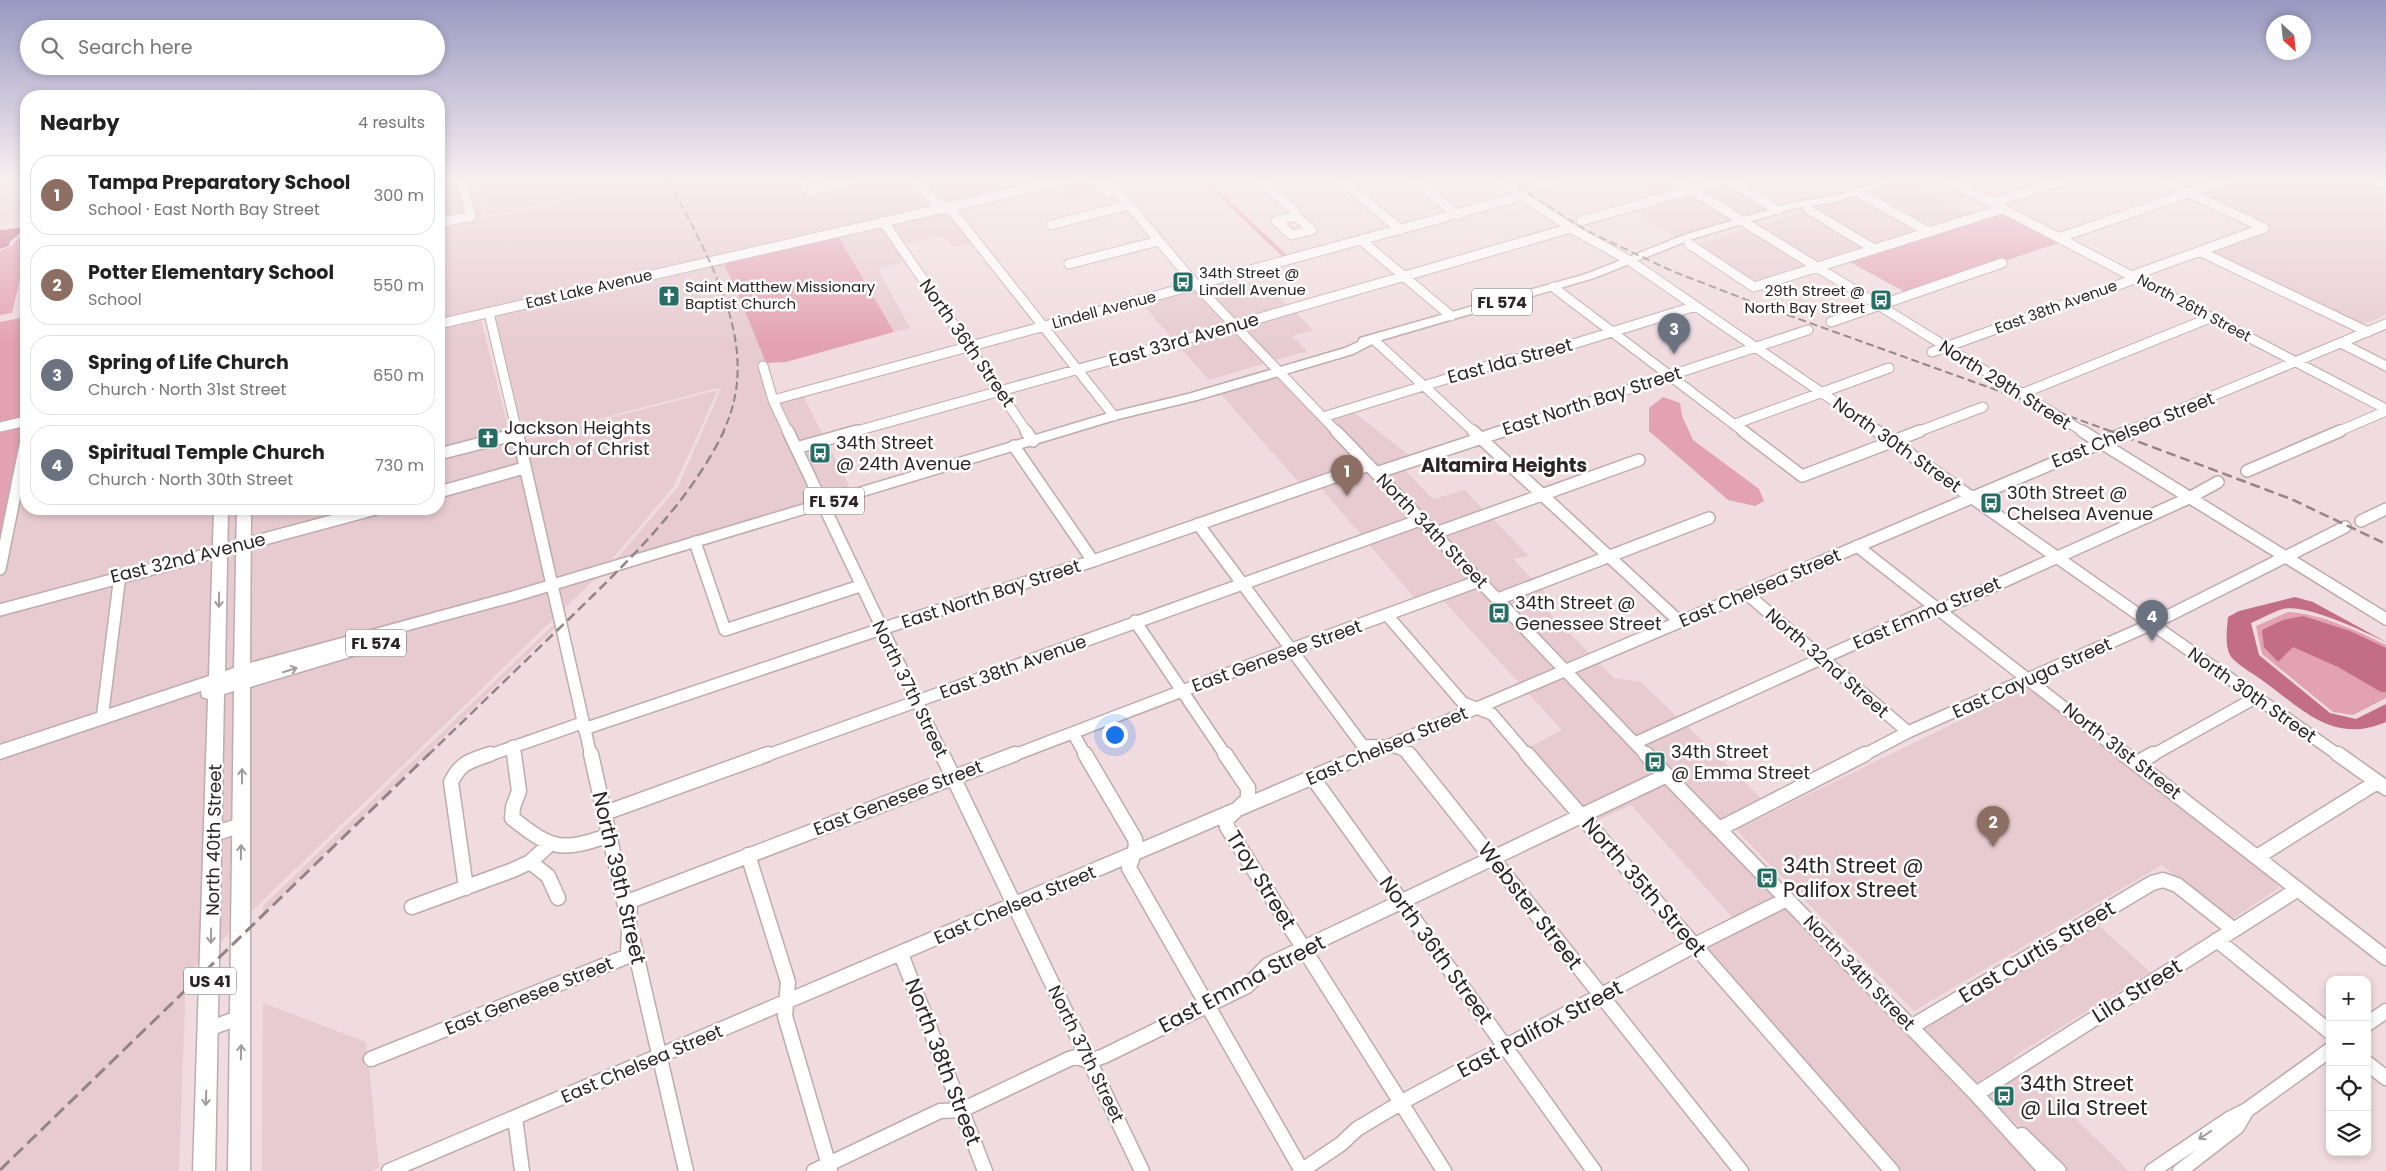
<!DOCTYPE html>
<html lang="en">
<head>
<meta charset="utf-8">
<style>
  body { margin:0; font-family:Poppins,sans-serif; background:#f6f6f6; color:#222 }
  .controls { position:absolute; right:15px; bottom:15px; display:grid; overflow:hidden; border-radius:10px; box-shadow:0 2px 8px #0003 }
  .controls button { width:45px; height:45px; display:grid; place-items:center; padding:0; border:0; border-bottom:1px solid #e0e0e0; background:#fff; color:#222; font:25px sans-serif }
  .compass { position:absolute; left:2266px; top:15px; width:45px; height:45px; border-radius:50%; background:#fff; box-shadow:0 2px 8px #0003; rotate:153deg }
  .you { position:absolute; left:1114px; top:734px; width:18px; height:18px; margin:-12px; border:4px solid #fff; border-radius:50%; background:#1a73e8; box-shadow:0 0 0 8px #1a73e833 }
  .badge { display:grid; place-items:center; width:32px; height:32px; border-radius:50%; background:#266d64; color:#fff; font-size:16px; font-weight:700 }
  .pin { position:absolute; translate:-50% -41px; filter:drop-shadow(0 1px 2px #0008) }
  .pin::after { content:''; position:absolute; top:26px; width:18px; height:15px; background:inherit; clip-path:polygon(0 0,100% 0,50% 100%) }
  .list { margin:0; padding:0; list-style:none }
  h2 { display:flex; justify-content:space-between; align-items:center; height:65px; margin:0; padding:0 20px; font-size:21px }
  h2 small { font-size:16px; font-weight:400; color:#767676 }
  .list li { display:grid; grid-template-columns:32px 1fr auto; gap:15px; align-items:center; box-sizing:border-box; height:80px; margin:0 10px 10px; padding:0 10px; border:1px solid #e0e0e0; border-radius:20px }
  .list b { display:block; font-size:19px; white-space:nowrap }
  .list p { margin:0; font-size:16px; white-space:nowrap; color:#767676 }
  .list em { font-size:16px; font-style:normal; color:#767676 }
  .icon { flex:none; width:28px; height:28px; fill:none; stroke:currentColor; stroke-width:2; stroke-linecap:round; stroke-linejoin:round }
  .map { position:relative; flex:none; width:2386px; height:1171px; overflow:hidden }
  .search { position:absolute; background:#fff; box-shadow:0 2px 8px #0003; left:20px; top:20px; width:425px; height:55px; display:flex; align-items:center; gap:12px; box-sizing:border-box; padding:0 18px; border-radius:28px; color:#767676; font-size:19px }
  .panel { position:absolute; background:#fff; box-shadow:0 2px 8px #0003; left:20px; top:90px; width:425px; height:425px; border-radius:20px }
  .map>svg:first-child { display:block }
</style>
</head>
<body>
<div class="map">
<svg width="2386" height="1171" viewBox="0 0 2386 1171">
  <rect width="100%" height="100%" fill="#f0dbe0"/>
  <!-- built -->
  <path fill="#e7cbd0" d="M0 180H26V219L0 224Z
    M439 180H473L484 219 655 180H795L803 194 867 180H907L927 207 479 312 512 443 718 390 674 486 597 577 186 975 179 1171H0V569L26 440V509H439Z
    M476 180H649L487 216Z
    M917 180H1053L941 205Z
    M1075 180 1091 181 1102 192 1068 201 1052 184Z
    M1634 180H1673L1687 189 1660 196Z
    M1906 180 1973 215 1929 229 1862 193Z
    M2239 180H2362L2386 190V315L2369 322 2358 324 2209 253 2272 228 2198 194Z
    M1727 182 1772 209 1741 218 1697 191Z
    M1692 192 1736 220 1677 238 1633 209Z
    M1857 195 1924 231 1874 246 1813 209Z
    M941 210 973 243 953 247 943 236 902 244 887 222Z
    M1808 211 1869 248 1816 265 1755 227Z
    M881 224 907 261 878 269 910 328 894 332 837 234Z
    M1750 228 1810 266 1754 284 1695 245Z
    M722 260 735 287 766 363 759 365 768 400 816 503 613 563 678 487 721 389 717 388 522 439 494 314Z
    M1227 279 1243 297 1272 290 1289 306 1236 321 1201 286Z
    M1194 288 1229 323 1173 339 1141 303Z
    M1293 310 1313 330 1292 336 1307 351 1273 361 1240 325Z
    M1233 327 1266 363 1209 380 1176 343Z
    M1277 374 1363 464 1301 485 1219 392Z
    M803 395 824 437 799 444 778 402Z
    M1352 411 1410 456 1377 469 1329 418Z
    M827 442 852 492 825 500 801 450Z
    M1402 467 1433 499 1465 490 1485 511 1434 529 1382 474Z
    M1368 469 1414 519 1362 536 1319 486Z
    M1491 517 1529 556 1513 559 1534 581 1498 595 1440 535Z
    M1419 524 1472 579 1416 600 1368 543Z
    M1478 586 1558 669 1520 684 1442 599Z
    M1540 587 1546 593 1536 599 1591 655 1566 665 1505 601Z
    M557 621 558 625 263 914V906Z
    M1598 662 1614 678 1641 682 1678 718 1636 737 1573 673Z
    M1565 676 1658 773 1581 808 1528 748 1562 730 1527 692Z
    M2028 687 2275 880 2279 888 2229 921 2162 865 1914 1011 1736 830Z
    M1687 726 1762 799 1718 822 1643 745Z
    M1666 781 1778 896 1733 918 1631 805 1594 822 1589 817Z
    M1787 906 1993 1119 2038 1171H1900L1704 948Z
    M2097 924 2150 972 2013 1057 2014 1059 1974 1084 1921 1030Z
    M263 1003 366 1042 367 1054 364 1056V1067L369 1066 379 1168 372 1171H262Z
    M2027 1071 2129 1171H2067L1987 1097Z"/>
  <!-- green -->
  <path fill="#e3a2b2" d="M1202 180H1208L1289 257 1285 259Z
    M2003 211 2062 242 1907 293 1846 260Z
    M26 230V253L12 313 0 315V251L11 246Z
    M837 234 894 332 786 362 766 363 735 287 722 260Z
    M26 317V418L0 424V322Z
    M1663 397 1680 403 1682 416 1693 440 1759 489 1764 501 1755 506 1728 500 1649 431V408Z
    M26 424V440L0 569V430Z
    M2288 612C2322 614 2355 630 2386 645V698L2353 715 2333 712 2262 654 2256 626Z"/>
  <!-- water -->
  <path fill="#c46d86" d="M18 228 23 230 10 242 9 246 0 249V230Z
    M2295 597 2313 602 2386 642C2365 632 2305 603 2283 609 2272 612 2261 619 2251 623L2259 655 2330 713 2356 719 2386 704V722C2335 744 2305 712 2266 683 2257 676 2239 666 2232 658 2224 648 2227 629 2228 617L2239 611Z
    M2303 616 2350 631 2386 648V692H2381L2338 667 2293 647 2278 662 2264 647 2262 630 2283 620Z"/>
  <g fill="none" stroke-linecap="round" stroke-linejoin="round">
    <!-- minor-far2 casing -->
    <g stroke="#beabaf" stroke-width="11">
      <path id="minor-far2" d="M802 180 808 191 854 180
        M915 180 936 203 953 212 1114 416
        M1094 180 1107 193
        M1105 180 1129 205 1196 285 1337 432
        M1259 180 1294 210 1296 216
        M1341 180 1401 230
        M1413 180 1458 215
        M1499 180 1571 228 1630 261 1879 432
        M1676 180 2084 432
        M1727 180 1778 210
        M1948 180 2386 409
        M2161 180 2264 228
        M1540 186 1559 180
        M1857 192 1929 232
        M1992 203 2064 180
        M1808 209 1874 249
        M1296 216 1312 230 1292 235 1276 221Z
        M883 221 1027 432
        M1581 221 1726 180
        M439 223 471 216 461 180
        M1051 225 1129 205
        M2058 238 2227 180
        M1362 241 1451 316
        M1689 244 1754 287 2002 209
        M2199 251 2368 332
        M1069 264 1158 241
        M1553 287 1744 432
        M489 313 517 432
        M1831 322 2002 263
        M439 324 1066 180
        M1373 339 1474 432
        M2341 343 2386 366
        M1932 352 2132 280 2137 274 2264 228
        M763 366 773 400 788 432
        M2021 394 2212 317
        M773 400 1522 196
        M1323 417 1511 359 1528 358 1696 306
        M1735 424 1889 368
        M0 427 26 421
        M853 432 1201 335 1571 228
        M1499 432 1808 330
        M1917 432 1983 407
        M2126 432 2386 324
        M2337 432 2386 411"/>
    </g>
    <!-- minor-far1 casing -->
    <g stroke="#beabaf" stroke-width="14">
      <path id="minor-far1" d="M517 431 591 756
        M788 431 943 756
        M1026 431 1033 441
        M1336 431 1647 756
        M1473 431 1680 622
        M1743 431 1802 476 1920 431
        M1877 431 2340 756
        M2082 431 2386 619
        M1014 446 1093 561
        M796 448 857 431
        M439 454 517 434
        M2247 471 2340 431
        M1376 473 1503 431
        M439 492 524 468
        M2361 521 2386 509
        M1198 524 1363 746C1378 746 1400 743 1410 756
        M1433 534 1639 460
        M695 542 725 630 860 586
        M1857 546 2126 756
        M0 569 26 440
        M1747 594 1908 732
        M1498 599 1709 518
        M0 610 376 509
        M1387 615 1463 703 1492 714 1528 756
        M1135 621 1226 756
        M102 719 120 575
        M584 729 881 629 1093 561 1369 465
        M1073 733 1086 756
        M1635 743 1929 610H1940L2189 498 2218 482
        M513 746 514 756
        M487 756 582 723
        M765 756 1420 520
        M1012 756 1292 649 1479 581
        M1364 756 2129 431
        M1862 756 1908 732 2152 624 2345 527
        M2151 756 2255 698"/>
    </g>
    <!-- minor casing -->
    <g stroke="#beabaf" stroke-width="17">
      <path id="minor" d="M514 754 519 791 513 807 512 818C552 850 561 852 610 835
        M591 754 626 910
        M942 754 1142 1171
        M1085 754 1135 839 1136 846 1129 868 1302 1171
        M1225 754 1248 788V799L1226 820 1227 827 1444 1171
        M1409 754 1741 1171
        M1527 754 1892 1171
        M1646 754 1976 1094 2046 1171
        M2124 754 2386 958
        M2338 754 2386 788
        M2137 763 2153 754
        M1313 778 1594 1171
        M605 813 768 754
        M1719 829 1865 754
        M214 834 241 825
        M748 855 788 982 785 1016 830 1169
        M2257 857 2377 782
        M530 862 548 876 558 898
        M466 888 451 782C461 762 470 761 490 754
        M412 907 513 870 530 862 550 844
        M2217 940 2330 1032
        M633 941 686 1171
        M901 954 985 1171
        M2367 1024 2386 1011
        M1911 1027 2152 883 2163 880 2177 885 2234 930
        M208 1029 241 1017
        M371 1059 628 956 630 901 1015 754
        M2367 1063 2386 1078
        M1976 1094 2298 889
        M515 1118 522 1171
        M2022 1135 2059 1171
        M389 1171 1367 754
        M814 1171 940 1111 962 1110 1069 1059 1076 1057 1090 1061 1104 1056 1247 986 1268 965 1667 775
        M1301 1171 1341 1144 1357 1129 1402 1102 1695 945 1787 899
        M2152 1171 2229 1119 2247 1110 2330 1050
        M2180 1171 2237 1127 2247 1110"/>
    </g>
    <!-- major casing -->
    <g stroke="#beabaf" stroke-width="3">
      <path id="major" d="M1885 180H1902L1832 203 1796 208 1692 239 1594 278 1378 341 1353 354 1197 400 1118 419 513 602 386 636 392 641 390 645 250 687V1171H228L234 691 224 694 215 1171H193L208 699 202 697 201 691 0 759V745L209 676 214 509H228L225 671 234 668 237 509H251L250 663 507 593 1109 413 1188 394 1345 348 1358 342 1360 338 1586 274 1684 235 1791 203 1837 195Z
        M2365 180H2379L2386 183V190Z"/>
    </g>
    <!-- minor-far2 -->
    <use href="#minor-far2" stroke="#fff" stroke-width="9"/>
    <!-- minor-far1 -->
    <use href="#minor-far1" stroke="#fff" stroke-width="11"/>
    <!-- minor -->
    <use href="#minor" stroke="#fff" stroke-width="14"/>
    <!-- major -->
    <use href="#major" fill="#fff" fill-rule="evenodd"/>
    <!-- rail-far2 -->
    <path stroke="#938487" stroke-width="2" stroke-dasharray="8 4" stroke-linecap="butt" d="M669 180C707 258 765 345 723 432
      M1507 180 1587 231 1672 271 1760 305 2113 432"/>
    <!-- rail-far1 -->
    <path stroke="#938487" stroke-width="2.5" stroke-dasharray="10 5" stroke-linecap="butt" d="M2110 431 2291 499 2386 544
      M427 756C475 710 522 664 570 618 628 561 688 505 724 431"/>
    <!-- rail -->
    <path stroke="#938487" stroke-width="3" stroke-dasharray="13 6" stroke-linecap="butt" d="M0 1170 429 754"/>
  </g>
  <!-- one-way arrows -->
  <defs><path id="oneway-shaft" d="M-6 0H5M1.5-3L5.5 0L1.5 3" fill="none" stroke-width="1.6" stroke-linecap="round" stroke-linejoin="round" transform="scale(1.25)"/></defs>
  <g stroke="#a09c9d">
    <use href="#oneway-shaft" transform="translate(219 600) rotate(91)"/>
    <use href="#oneway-shaft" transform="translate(290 670) rotate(-17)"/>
    <use href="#oneway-shaft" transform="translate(242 776) rotate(-90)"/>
    <use href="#oneway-shaft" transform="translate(241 852) rotate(-89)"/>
    <use href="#oneway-shaft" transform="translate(211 936) rotate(91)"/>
    <use href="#oneway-shaft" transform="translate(241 1052) rotate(-89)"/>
    <use href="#oneway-shaft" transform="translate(206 1098) rotate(92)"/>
    <use href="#oneway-shaft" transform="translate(2205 1135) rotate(146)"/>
  </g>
  <!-- sky -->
  <linearGradient id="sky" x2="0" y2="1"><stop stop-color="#9998c1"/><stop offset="0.52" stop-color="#f8eff1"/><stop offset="1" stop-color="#f8eff1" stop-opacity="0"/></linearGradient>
  <rect width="2386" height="344" fill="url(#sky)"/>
  <!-- icons -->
  <defs>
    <g id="bus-square" transform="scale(1.125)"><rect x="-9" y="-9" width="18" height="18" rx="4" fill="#266d64" stroke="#fff"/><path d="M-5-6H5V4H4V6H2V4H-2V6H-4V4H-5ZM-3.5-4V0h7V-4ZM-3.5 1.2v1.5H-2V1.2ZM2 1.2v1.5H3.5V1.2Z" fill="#fff"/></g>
    <g id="church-square" transform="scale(1.125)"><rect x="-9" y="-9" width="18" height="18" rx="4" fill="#266d64" stroke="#fff"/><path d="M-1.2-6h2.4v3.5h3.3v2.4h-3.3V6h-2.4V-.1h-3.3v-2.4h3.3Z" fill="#fff"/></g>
  </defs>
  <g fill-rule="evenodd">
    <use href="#bus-square" x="1183" y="282"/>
    <use href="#church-square" x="669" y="296"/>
    <use href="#bus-square" x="1881" y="300"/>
    <use href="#church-square" x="488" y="438"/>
    <use href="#bus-square" x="820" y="453"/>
    <use href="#bus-square" x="1991" y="503"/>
    <use href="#bus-square" x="1499" y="613"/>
    <use href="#bus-square" x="1655" y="762"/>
    <use href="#bus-square" x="1767" y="878"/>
    <use href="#bus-square" x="2004" y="1096"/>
  </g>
  <g text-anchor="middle" stroke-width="5" stroke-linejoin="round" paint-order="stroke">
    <!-- far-poi labels -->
    <g font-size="15" fill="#2b2325" stroke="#fff" text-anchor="start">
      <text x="1199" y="278">34th Street @<tspan x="1199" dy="17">Lindell Avenue</tspan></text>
      <text x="685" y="292">Saint Matthew Missionary<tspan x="685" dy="17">Baptist Church</tspan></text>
      <text x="1865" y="296" text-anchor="end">29th Street @<tspan x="1865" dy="17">North Bay Street</tspan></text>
    </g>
    <!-- far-street labels -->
    <g font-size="15" fill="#2b2325" stroke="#fff">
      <text transform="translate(589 289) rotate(-13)" y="5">East Lake Avenue</text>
      <text transform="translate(2056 307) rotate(-20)" y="5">East 38th Avenue</text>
      <text transform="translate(2194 308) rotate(28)" y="5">North 26th Street</text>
      <text transform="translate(1104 310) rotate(-15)" y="5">Lindell Avenue</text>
    </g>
    <!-- shield labels -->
    <g fill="#fff" stroke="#6b6566" stroke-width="1">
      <rect x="1472" y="288.5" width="60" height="27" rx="4"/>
      <rect x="804" y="487.5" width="60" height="27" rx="4"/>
      <rect x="346" y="629.5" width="60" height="27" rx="4"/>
      <rect x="184" y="967.5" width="52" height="27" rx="4"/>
    </g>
    <g font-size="16" font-weight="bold" fill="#2b2325">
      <text x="1502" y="308">FL 574</text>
      <text x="834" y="507">FL 574</text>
      <text x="376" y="649">FL 574</text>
      <text x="210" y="987">US 41</text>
    </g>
    <!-- street labels -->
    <g font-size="18" fill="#2b2325" stroke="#fff">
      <text transform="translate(1184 340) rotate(-16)" y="6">East 33rd Avenue</text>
      <text transform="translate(967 343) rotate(55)" y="6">North 36th Street</text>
      <text transform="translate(1510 361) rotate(-15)" y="6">East Ida Street</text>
      <text transform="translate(2005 385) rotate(32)" y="6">North 29th Street</text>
      <text transform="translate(1592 401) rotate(-18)" y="6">East North Bay Street</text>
      <text transform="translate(2133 430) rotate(-22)" y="6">East Chelsea Street</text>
      <text transform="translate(1897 445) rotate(35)" y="6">North 30th Street</text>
      <text transform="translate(1432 531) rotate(46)" y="6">North 34th Street</text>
      <text transform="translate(188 558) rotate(-14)" y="6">East 32nd Avenue</text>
      <text transform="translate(1760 588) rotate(-23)" y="6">East Chelsea Street</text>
      <text transform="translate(991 594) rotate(-18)" y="6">East North Bay Street</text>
      <text transform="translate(1927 613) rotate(-23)" y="6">East Emma Street</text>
      <text transform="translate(1277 656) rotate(-20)" y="6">East Genesee Street</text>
      <text transform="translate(1827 663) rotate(41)" y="6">North 32nd Street</text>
      <text transform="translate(1013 667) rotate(-20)" y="6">East 38th Avenue</text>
      <text transform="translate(2032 678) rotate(-24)" y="6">East Cayuga Street</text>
      <text transform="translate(910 689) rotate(64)" y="6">North 37th Street</text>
      <text transform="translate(2252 695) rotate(35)" y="6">North 30th Street</text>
      <text transform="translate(1387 746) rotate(-23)" y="6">East Chelsea Street</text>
      <text transform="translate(2122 751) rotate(38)" y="6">North 31st Street</text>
      <text transform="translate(898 798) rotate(-21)" y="6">East Genesee Street</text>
      <text transform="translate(214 840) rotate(-89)" y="6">North 40th Street</text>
      <text transform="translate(1015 905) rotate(-23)" y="6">East Chelsea Street</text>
      <text transform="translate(1859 973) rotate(46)" y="6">North 34th Street</text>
      <text transform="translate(529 996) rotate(-22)" y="6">East Genesee Street</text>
      <text transform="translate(1086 1054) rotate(64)" y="6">North 37th Street</text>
      <text transform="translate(642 1064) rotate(-23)" y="6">East Chelsea Street</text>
    </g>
    <!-- poi labels -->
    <g font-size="18" fill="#2b2325" stroke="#fff" text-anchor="start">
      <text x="504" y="434">Jackson Heights<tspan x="504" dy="21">Church of Christ</tspan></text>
      <text x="836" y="449">34th Street<tspan x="836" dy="21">@ 24th Avenue</tspan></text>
      <text x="2007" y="499">30th Street @<tspan x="2007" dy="21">Chelsea Avenue</tspan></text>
      <text x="1515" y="609">34th Street @<tspan x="1515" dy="21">Genessee Street</tspan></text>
      <text x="1671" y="758">34th Street<tspan x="1671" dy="21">@ Emma Street</tspan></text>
    </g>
    <!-- neighbourhood labels -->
    <g font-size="19" font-weight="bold" fill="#2b2325" stroke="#fff">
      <text x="1504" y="472">Altamira Heights</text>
    </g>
    <!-- near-poi labels -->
    <g font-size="21" fill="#2b2325" stroke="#fff" text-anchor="start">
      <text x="1783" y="873">34th Street @<tspan x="1783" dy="24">Palifox Street</tspan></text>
      <text x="2020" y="1091">34th Street<tspan x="2020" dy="24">@ Lila Street</tspan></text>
    </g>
    <!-- near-street labels -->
    <g font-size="21" fill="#2b2325" stroke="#fff">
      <text transform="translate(619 878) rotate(77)" y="7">North 39th Street</text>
      <text transform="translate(1261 880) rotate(58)" y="7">Troy Street</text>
      <text transform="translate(1644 887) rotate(49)" y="7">North 35th Street</text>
      <text transform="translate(1530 906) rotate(52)" y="7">Webster Street</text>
      <text transform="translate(1436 950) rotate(54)" y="7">North 36th Street</text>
      <text transform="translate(2037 952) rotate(-31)" y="7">East Curtis Street</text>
      <text transform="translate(1242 984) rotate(-28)" y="7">East Emma Street</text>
      <text transform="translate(2137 991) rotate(-32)" y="7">Lila Street</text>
      <text transform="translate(1540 1029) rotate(-28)" y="7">East Palifox Street</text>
      <text transform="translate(943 1062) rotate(69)" y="7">North 38th Street</text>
    </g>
  </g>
</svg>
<div class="controls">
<button>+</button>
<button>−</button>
<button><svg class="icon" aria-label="locate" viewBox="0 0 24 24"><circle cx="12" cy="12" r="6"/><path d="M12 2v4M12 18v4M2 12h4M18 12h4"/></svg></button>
<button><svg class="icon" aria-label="layers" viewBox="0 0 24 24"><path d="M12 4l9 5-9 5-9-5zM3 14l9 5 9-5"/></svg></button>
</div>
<svg class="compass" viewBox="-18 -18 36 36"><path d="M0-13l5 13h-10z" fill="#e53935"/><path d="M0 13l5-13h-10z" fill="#767676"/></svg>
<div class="you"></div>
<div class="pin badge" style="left:1347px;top:496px;background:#8d6e63">1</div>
<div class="pin badge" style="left:1993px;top:847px;background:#8d6e63">2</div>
<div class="pin badge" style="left:1674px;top:354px;background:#6b7280">3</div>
<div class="pin badge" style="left:2152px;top:641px;background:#6b7280">4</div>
<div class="search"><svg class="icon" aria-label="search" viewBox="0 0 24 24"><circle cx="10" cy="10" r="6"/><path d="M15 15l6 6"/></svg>Search here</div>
<section class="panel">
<h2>Nearby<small>4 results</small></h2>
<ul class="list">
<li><span class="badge" style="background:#8d6e63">1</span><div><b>Tampa Preparatory School</b><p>School · East North Bay Street</p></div><em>300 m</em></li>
<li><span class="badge" style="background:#8d6e63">2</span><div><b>Potter Elementary School</b><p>School</p></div><em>550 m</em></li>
<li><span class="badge" style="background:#6b7280">3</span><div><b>Spring of Life Church</b><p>Church · North 31st Street</p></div><em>650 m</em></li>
<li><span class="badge" style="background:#6b7280">4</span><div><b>Spiritual Temple Church</b><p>Church · North 30th Street</p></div><em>730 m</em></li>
</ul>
</section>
</div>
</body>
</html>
